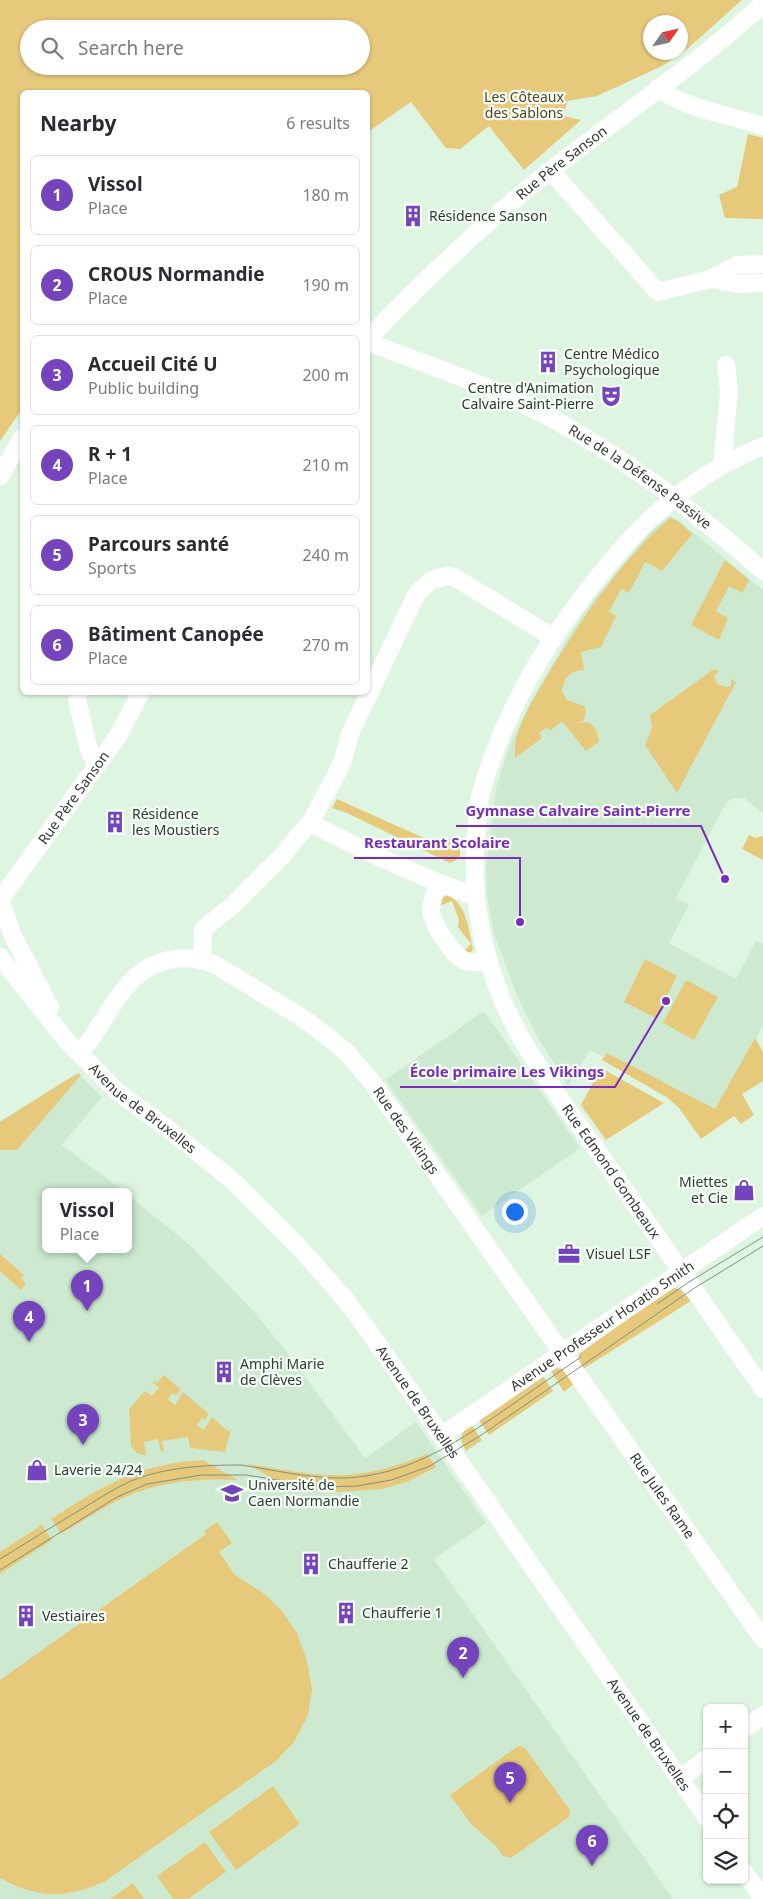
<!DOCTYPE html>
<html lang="en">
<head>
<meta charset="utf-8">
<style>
  body { margin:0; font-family:"Noto Sans",sans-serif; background:#f2f2f3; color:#2b2b33 }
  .controls { position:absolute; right:15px; bottom:15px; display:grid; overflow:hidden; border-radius:8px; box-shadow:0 1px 4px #0004 }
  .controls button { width:45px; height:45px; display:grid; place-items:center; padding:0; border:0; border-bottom:1px solid #e1e1e2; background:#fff; color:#2b2b33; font:25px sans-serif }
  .compass { position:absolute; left:643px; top:15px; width:45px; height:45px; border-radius:50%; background:#fff; box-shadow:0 1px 4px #0004; rotate:56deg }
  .you { position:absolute; left:514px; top:1211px; width:18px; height:18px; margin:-12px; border:4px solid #fff; border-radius:50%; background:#1a73e8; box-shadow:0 0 0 8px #1a73e833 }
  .badge { display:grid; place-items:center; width:32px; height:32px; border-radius:50%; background:#7543bb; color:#fff; font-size:16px; font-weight:700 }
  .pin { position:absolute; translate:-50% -41px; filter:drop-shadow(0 1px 2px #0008) }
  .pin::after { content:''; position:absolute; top:26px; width:18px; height:15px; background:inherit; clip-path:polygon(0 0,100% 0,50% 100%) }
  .popup { position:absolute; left:42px; top:1188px; width:90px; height:65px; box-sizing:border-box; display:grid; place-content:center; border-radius:8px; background:#fff; filter:drop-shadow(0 1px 4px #0005); font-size:16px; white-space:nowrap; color:#7c7c81 }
  .popup b { font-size:19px; color:#2b2b33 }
  .popup::after { content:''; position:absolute; left:50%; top:100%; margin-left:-10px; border:10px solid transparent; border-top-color:#fff }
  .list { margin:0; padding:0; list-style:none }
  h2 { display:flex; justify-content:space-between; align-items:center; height:65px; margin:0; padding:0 20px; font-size:21px }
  h2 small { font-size:16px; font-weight:400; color:#7c7c81 }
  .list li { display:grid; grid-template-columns:32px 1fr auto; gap:15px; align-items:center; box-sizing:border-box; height:80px; margin:0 10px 10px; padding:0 10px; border:1px solid #e1e1e2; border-radius:8px }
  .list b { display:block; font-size:19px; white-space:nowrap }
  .list p { margin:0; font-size:16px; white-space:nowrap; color:#7c7c81 }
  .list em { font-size:16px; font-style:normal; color:#7c7c81 }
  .icon { flex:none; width:28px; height:28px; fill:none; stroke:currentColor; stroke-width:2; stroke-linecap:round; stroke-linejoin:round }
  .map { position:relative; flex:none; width:763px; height:1899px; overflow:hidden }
  .search { position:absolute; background:#fff; box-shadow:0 1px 4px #0004; left:20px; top:20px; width:350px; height:55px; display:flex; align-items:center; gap:12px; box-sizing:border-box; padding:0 18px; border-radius:28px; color:#7c7c81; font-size:19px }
  .panel { position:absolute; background:#fff; box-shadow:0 1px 4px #0004; left:20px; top:90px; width:350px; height:605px; border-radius:8px }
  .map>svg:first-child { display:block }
</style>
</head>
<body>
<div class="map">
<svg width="763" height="1899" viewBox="0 0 763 1899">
  <rect width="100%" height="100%" fill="#def6e1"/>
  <!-- built -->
  <path fill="#cdead1" d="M670 516 678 520 763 590V813L744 798H733L726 803 676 898 689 905 669 943 736 979 756 941 763 944V1025L714 1116 590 1050 568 1086 537 1036 518 998 494 934 487 896 486 865 496 788 509 747 531 701 569 636 592 602 619 569 652 530Z
    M484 1011 580 1148 482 1216 385 1080Z
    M78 1073 102 1097 62 1145 125 1192H46V1250H128V1195L192 1247 254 1312 283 1347 365 1458 416 1422 486 1523 434 1559 673 1899H0V1121Z"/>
  <!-- green -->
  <path fill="#e7c97c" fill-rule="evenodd" d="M0 0H742L686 50 662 66 597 96 567 101 564 116 581 120 524 170 489 126 460 149 446 148 411 102 368 132V92H22V409L0 441ZM650 22H680V52H650ZM29 29H361V66H29Z
    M748 134 763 138V219L725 218 719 195 737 187Z
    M670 518 678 521 692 534 662 571 645 562 629 593 621 589 609 612 616 616 601 647 581 652 584 670C568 671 565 677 562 691L567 700 584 706 586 711 584 720 578 723 589 722C596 727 598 733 599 742L586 751 562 721 550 731 547 727 539 733 542 738 515 758C515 750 515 739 518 732 526 710 540 688 552 668 585 614 622 559 670 518Z
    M725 560 749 580 742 593 729 586 716 611 728 618 719 640 691 625Z
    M714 669 719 671 714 677 717 684 726 687 731 686V679L736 682 677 793 645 745 652 728 650 715Z
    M337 799 444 847 448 838 460 843V858L450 863 347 813 332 808Z
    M749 835 756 838 763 836V860L742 849Z
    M448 895C467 905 469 930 473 949L471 952 469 953 465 950 471 944 458 927 459 920 452 901 439 906 442 897Z
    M645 959 677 976 656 1018 624 1002Z
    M686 980 718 997 694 1040 663 1023Z
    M755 1038 763 1052V1081L742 1094 754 1115 741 1124 734 1116 701 1139 679 1108 668 1098 602 1060 607 1053 715 1109Z
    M601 1068 664 1103 606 1140 581 1105Z
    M78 1073 81 1075 17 1150H0V1122Z
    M0 1254 24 1275 21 1279 26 1284 21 1290 0 1271Z
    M672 1287 681 1290 691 1301 583 1369 579 1359V1354Z
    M554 1368 564 1369 575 1383 564 1392 550 1370Z
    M164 1375 180 1389 176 1395 173 1393 168 1399 175 1405 183 1392 209 1414 205 1420 202 1418 197 1425 204 1430 212 1417 228 1431 231 1430 225 1452 190 1448 188 1437 162 1441 164 1451 161 1452 158 1439 144 1442 146 1455C139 1455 134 1452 131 1445L129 1409 145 1391 152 1396 159 1387 153 1383 155 1381 157 1383Z
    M542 1375 553 1391 489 1435 478 1419Z
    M471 1424 482 1440 466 1451C459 1439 460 1433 471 1424Z
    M427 1454 436 1467 409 1481 382 1489 338 1492 288 1487 247 1464C279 1468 313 1477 346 1475 375 1473 401 1465 427 1454Z
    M203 1460 238 1480C199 1478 161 1481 125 1497 103 1507 82 1522 61 1534L51 1519C104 1485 138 1464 203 1460Z
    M217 1522 232 1543 219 1552 235 1575 266 1595 282 1611 297 1633 307 1661 312 1689 308 1715 294 1742 276 1761 104 1882C63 1899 39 1899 0 1878V1680L206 1534 204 1531Z
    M42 1525 52 1540 0 1574V1552Z
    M518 1746 525 1748 570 1810 569 1817 511 1858 503 1856 496 1846 472 1825 450 1795Z
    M273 1786 300 1824 236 1870 209 1832Z
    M205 1842 226 1872 188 1899H173L157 1876Z
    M133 1883 144 1899H110Z"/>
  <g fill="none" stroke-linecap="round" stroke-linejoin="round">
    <!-- minor -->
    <g stroke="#fff" stroke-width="18">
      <path d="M658 88C685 109 730 115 763 126"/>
      <path d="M550 170 658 292 711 279 737 265 763 264"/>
      <path d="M711 279 738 284 763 283"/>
      <path id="s1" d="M368 339C425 279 486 221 551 170 622 115 697 64 763 4"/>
      <path id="s2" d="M368 342C416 361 466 377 513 399 604 441 688 505 763 571"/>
      <path id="s3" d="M763 446C669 484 614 551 558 631 524 681 496 738 480 797 478 805 478 816 477 825 470 888 479 945 504 1004 528 1058 572 1115 606 1163 658 1239 711 1314 763 1389"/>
      <path d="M722 466 729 391 726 365"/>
      <path d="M0 476 22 438"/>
      <path d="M78 692 77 700 89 750 97 766"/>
      <path d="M310 823C364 851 418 876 474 896"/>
      <path d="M439 885C435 893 431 901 431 910 431 922 451 952 462 959 469 964 480 962 489 961"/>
      <path d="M0 899 12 934 50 1007"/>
      <path id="s4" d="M0 900 118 736 141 692"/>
      <path id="s5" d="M0 957 66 1040 104 1078 116 1091 159 1122 232 1180 299 1247 345 1299 365 1326 707 1818"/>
      <path d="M202 959 203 929 232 906 283 855 298 836 310 823 335 777 343 760 350 734 414 599 419 591 432 580 446 576 454 577 554 638"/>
      <path id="s6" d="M80 1053C110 1019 122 966 175 959 190 957 202 959 216 965L304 1019 328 1037 347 1053 372 1082 763 1639"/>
      <path id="s7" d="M441 1436 763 1216"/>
      <path d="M744 1729 763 1715"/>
      <path d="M680 1779 707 1758"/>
      <path d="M744 1872 763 1898"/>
    </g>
    <!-- tram -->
    <path stroke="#809182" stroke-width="1" d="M657 1304 689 1282 763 1237
      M0 1559C28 1542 56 1524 85 1507 100 1498 115 1488 131 1481 165 1467 205 1465 241 1465 275 1470 311 1479 346 1478 406 1475 453 1445 500 1413 528 1394 554 1375 581 1357
      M0 1570 117 1497 147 1484 201 1475H246L323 1487 357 1486 391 1480 428 1467 483 1434 693 1289 763 1246"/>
  </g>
  <!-- icons -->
  <defs>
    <g id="building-bare" transform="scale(1.725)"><path d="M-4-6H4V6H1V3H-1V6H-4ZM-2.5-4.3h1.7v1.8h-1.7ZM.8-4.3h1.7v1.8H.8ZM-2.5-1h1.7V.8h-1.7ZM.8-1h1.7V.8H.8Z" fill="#7543bb" stroke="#f5fef6" stroke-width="2.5" paint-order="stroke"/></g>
    <g id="theatre-bare" transform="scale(1.725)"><path d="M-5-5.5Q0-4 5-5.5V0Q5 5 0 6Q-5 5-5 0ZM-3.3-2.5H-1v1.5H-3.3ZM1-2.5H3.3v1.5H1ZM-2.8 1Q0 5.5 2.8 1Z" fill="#7543bb" stroke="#f5fef6" stroke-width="2.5" paint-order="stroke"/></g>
    <g id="shop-bare" transform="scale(1.725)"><path d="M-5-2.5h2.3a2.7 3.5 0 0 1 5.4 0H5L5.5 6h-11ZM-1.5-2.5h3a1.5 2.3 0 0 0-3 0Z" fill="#7543bb" stroke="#f5fef6" stroke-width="2.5" paint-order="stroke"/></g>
    <g id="office-bare" transform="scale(1.725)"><path d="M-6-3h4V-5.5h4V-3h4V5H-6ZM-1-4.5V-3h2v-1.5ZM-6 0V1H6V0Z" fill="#7543bb" stroke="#f5fef6" stroke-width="2.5" paint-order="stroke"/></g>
    <g id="university-bare" transform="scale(1.725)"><path d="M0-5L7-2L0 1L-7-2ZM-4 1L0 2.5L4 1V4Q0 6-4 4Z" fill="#7543bb" stroke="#f5fef6" stroke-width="2.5" paint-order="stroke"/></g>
  </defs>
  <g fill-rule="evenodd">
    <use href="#building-bare" x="413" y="216"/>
    <use href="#building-bare" x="548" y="362"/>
    <use href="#theatre-bare" x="611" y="396"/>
    <use href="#building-bare" x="115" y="822"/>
    <use href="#shop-bare" x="744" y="1190"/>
    <use href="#office-bare" x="569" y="1254"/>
    <use href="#building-bare" x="224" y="1372"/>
    <use href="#shop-bare" x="37" y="1470"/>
    <use href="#university-bare" x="232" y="1493"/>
    <use href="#building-bare" x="311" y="1564"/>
    <use href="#building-bare" x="346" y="1613"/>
    <use href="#building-bare" x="26" y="1616"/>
  </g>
  <g text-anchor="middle" stroke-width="4.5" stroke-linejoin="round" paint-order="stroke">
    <!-- park labels -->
    <g font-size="14" fill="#544620" stroke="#f5fef6">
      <text x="524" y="102">Les Côteaux<tspan x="524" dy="16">des Sablons</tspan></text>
    </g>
    <!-- street labels -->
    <g font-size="14" fill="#313b32" stroke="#f5fef6">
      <text dy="5" stroke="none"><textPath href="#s1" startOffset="262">Rue Père Sanson</textPath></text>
      <text dy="5" stroke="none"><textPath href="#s2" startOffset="305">Rue de la Défense Passive</textPath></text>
      <text dy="5" stroke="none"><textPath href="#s4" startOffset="126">Rue Père Sanson</textPath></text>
      <text dy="5" stroke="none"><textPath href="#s5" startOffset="209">Avenue de Bruxelles</textPath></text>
      <text dy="5" stroke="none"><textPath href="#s6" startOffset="436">Rue des Vikings</textPath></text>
      <text dy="5" stroke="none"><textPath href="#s3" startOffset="875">Rue Edmond Gombeaux</textPath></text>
      <text dy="5" stroke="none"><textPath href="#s7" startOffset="195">Avenue Professeur Horatio Smith</textPath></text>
      <text dy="5" stroke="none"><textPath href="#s5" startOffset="614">Avenue de Bruxelles</textPath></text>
      <text dy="5" stroke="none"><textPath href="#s6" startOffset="882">Rue Jules Rame</textPath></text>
      <text dy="5" stroke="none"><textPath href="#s5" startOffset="1019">Avenue de Bruxelles</textPath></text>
    </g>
    <!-- poi labels -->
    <g font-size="14" fill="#313b32" stroke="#f5fef6" text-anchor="start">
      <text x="429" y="221">Résidence Sanson</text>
      <text x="564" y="359">Centre Médico<tspan x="564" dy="16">Psychologique</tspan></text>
      <text x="594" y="393" text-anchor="end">Centre d'Animation<tspan x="594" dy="16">Calvaire Saint-Pierre</tspan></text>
      <text x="132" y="819">Résidence<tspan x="132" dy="16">les Moustiers</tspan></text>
      <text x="728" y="1187" text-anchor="end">Miettes<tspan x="728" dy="16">et Cie</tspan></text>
      <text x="586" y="1259">Visuel LSF</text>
      <text x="240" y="1369">Amphi Marie<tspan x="240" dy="16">de Clèves</tspan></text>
      <text x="54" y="1475">Laverie 24/24</text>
      <text x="248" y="1490">Université de<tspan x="248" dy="16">Caen Normandie</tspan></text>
      <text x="328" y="1569">Chaufferie 2</text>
      <text x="362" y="1618">Chaufferie 1</text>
      <text x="42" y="1621">Vestiaires</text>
    </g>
  </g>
  <!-- callouts -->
  <path fill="none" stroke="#7b2cbf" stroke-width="2" d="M725 879L701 826H456M520 922L520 858H354M666 1001L615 1087H400"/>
  <g fill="#7b2cbf" stroke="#f5fef6" stroke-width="2">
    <circle cx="725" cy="879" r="5"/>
    <circle cx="520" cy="922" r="5"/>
    <circle cx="666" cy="1001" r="5"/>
  </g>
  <g font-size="15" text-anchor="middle" font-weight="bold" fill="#7b2cbf" stroke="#f5fef6" stroke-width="4.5" stroke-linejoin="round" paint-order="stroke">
    <text x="578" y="816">Gymnase Calvaire Saint-Pierre</text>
    <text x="437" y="848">Restaurant Scolaire</text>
    <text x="507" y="1077">École primaire Les Vikings</text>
  </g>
</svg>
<div class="controls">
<button>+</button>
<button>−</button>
<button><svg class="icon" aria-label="locate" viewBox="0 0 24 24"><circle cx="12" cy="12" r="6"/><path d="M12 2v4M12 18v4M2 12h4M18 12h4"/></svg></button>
<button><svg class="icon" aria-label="layers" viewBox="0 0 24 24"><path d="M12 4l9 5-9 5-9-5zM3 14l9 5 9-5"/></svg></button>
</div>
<svg class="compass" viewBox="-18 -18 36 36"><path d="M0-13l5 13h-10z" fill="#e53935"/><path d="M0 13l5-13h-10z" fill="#7c7c81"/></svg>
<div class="you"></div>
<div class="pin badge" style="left:87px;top:1311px">1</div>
<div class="popup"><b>Vissol</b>Place</div>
<div class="pin badge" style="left:463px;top:1678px">2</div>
<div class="pin badge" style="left:83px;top:1445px">3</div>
<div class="pin badge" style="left:29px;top:1342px">4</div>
<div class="pin badge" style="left:510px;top:1803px">5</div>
<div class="pin badge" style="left:592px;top:1866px">6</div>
<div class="search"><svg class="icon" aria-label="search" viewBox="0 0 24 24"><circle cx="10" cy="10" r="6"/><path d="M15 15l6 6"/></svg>Search here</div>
<section class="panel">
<h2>Nearby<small>6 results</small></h2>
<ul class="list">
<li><span class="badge">1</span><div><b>Vissol</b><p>Place</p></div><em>180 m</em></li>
<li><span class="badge">2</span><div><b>CROUS Normandie</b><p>Place</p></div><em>190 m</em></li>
<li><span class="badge">3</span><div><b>Accueil Cité U</b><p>Public building</p></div><em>200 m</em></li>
<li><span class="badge">4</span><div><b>R + 1</b><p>Place</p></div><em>210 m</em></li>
<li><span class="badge">5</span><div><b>Parcours santé</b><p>Sports</p></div><em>240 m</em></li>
<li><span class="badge">6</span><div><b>Bâtiment Canopée</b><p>Place</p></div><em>270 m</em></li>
</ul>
</section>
</div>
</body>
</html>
